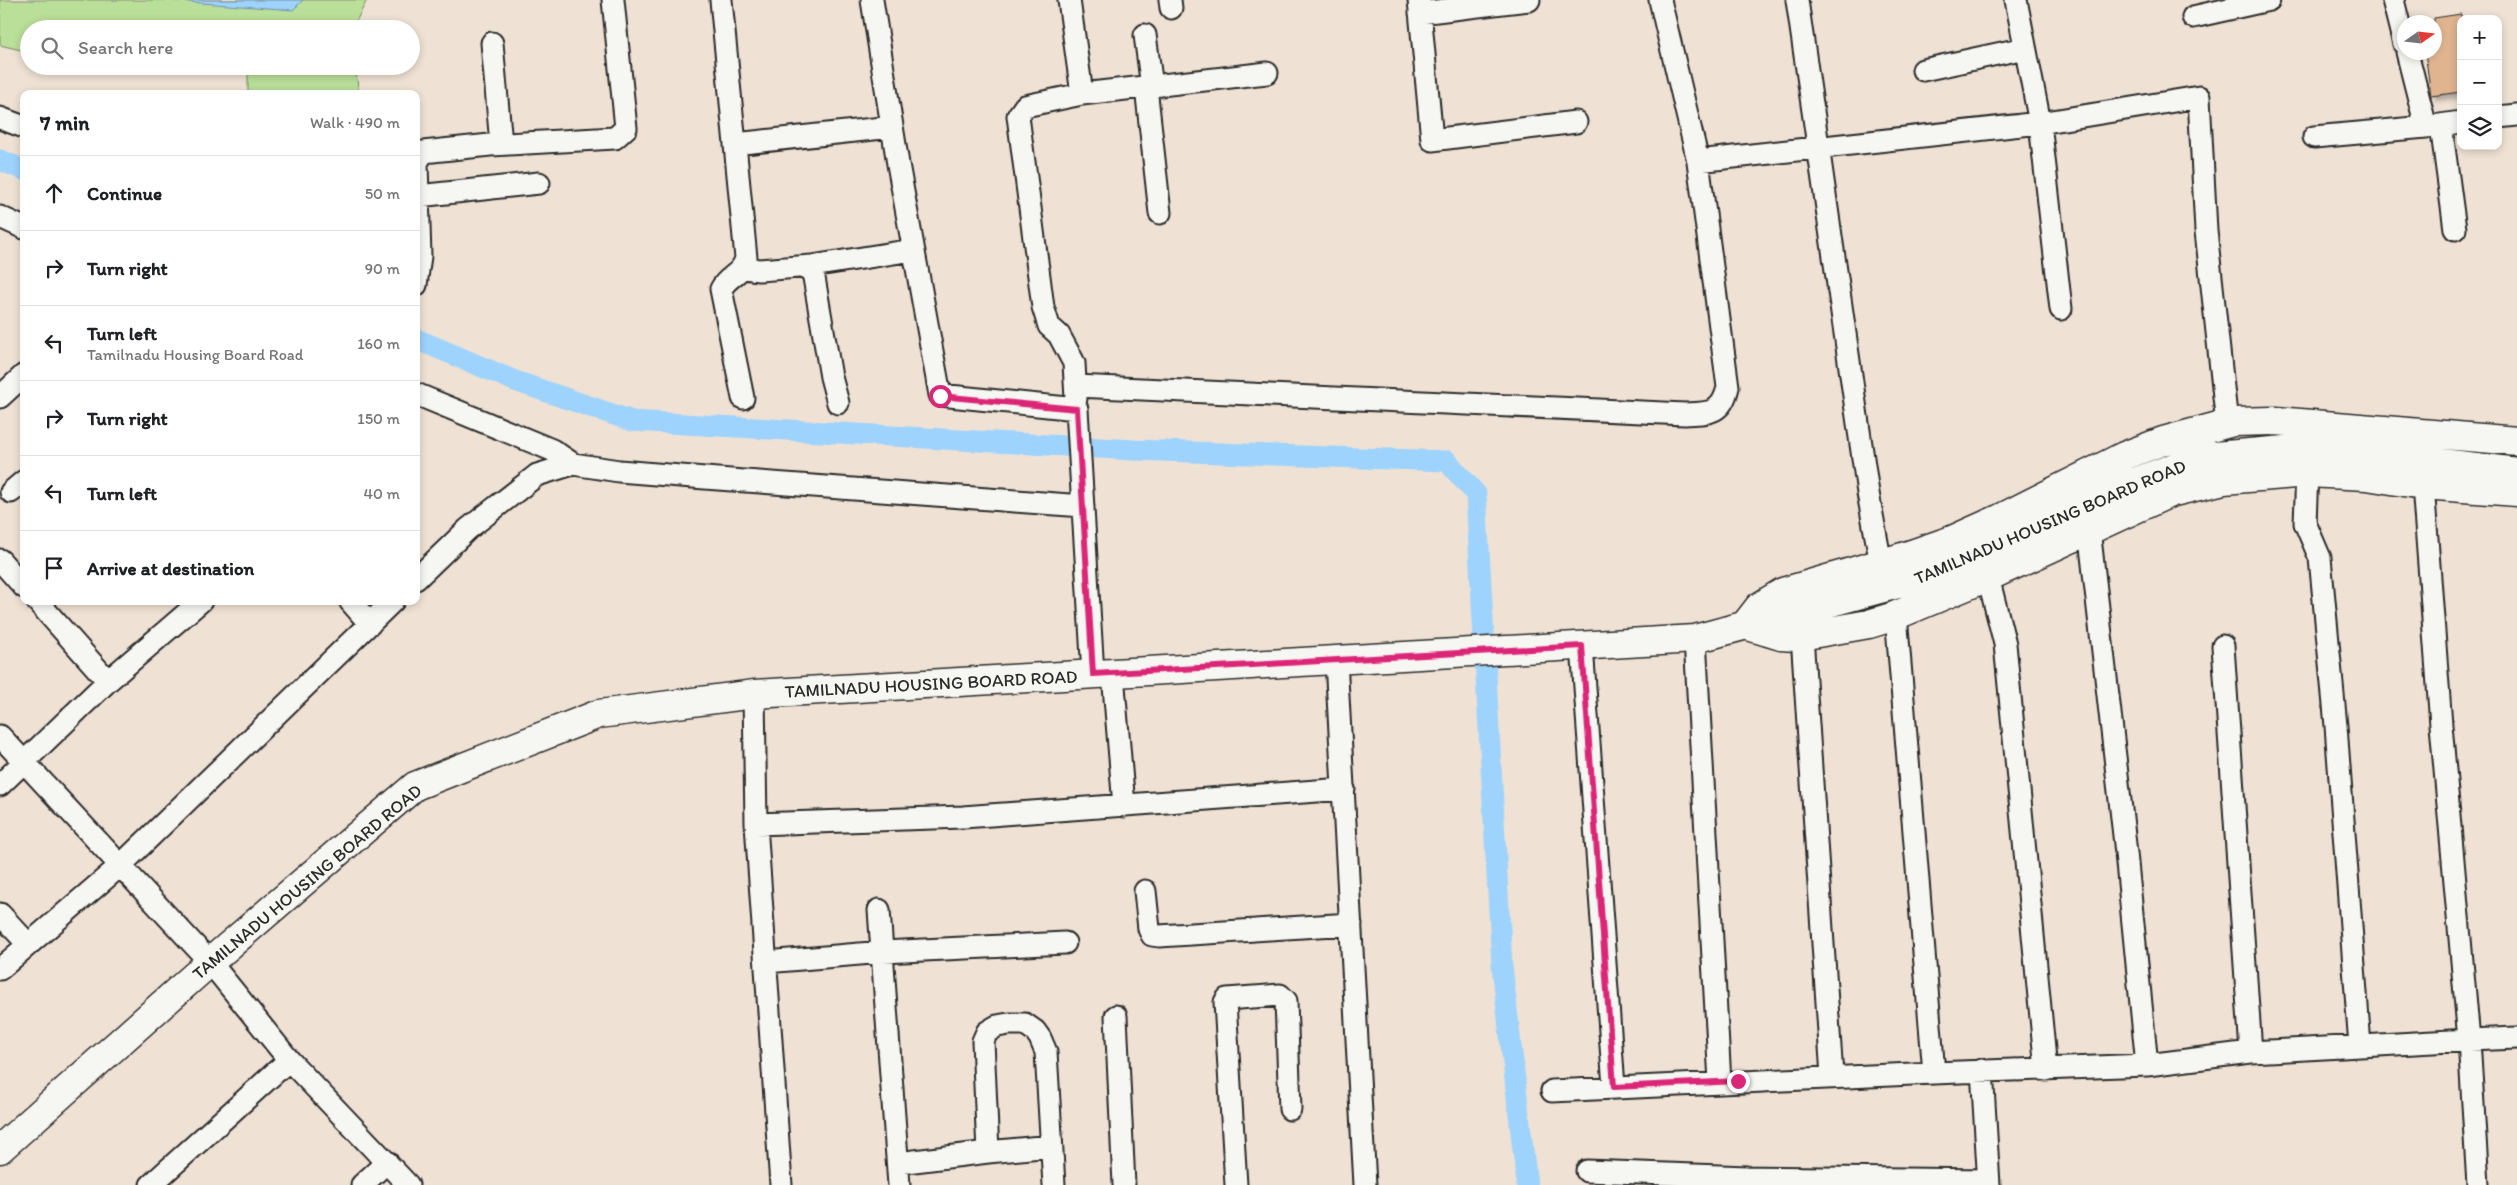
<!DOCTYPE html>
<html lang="en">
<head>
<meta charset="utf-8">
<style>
  body { margin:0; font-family:Itim,sans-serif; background:#f6f6f6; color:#202124 }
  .controls { position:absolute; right:15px; top:15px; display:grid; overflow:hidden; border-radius:10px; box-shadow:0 2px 8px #0003 }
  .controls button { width:45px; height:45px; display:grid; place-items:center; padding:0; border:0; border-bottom:1px solid #e0e0e0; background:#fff; color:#202124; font:25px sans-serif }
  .compass { position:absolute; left:2397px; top:15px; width:45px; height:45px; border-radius:50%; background:#fff; box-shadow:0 2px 8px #0003; rotate:76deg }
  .stop { position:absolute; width:15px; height:15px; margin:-11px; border:4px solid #db2777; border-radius:50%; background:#fff }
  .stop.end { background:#db2777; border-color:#fff; box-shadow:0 1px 5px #0008 }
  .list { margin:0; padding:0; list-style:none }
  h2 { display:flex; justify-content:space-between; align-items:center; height:65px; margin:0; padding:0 20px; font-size:21px }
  h2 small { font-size:16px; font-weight:400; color:#757577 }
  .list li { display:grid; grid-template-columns:32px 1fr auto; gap:15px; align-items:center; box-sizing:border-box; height:75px; padding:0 20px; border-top:1px solid #e0e0e0 }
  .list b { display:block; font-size:19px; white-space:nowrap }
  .list p { margin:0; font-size:16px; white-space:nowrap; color:#757577 }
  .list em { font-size:16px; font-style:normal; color:#757577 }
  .icon { flex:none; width:28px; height:28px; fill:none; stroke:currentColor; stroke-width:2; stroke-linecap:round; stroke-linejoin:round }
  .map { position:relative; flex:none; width:2517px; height:1185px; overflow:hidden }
  .search { position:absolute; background:#fff; box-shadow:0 2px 8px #0003; left:20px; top:20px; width:400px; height:55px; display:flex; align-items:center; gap:12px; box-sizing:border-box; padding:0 18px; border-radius:28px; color:#757577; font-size:19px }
  .panel { position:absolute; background:#fff; box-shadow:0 2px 8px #0003; left:20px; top:90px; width:400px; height:515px; border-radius:10px }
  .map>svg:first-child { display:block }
</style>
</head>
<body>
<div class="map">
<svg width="2517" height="1185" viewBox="0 0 2517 1185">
  <defs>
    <filter id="shadow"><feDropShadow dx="4.5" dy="4.5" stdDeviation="2.5" flood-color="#0004"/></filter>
  </defs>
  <rect width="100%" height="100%" fill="#efe2d4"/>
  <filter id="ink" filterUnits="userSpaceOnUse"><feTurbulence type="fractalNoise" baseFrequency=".02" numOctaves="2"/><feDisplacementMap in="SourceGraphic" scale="10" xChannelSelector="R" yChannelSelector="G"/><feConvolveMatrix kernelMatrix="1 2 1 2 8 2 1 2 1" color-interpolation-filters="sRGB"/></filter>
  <g filter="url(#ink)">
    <!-- green -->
    <path fill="#badf99" stroke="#728562" d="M0 0H367L352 29H29V52L0 45Z
      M93 66H355L359 94H248V70Z"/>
    <!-- water -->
    <path fill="#9ed3fd" stroke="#7090a9" d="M163 0H303L293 10Z"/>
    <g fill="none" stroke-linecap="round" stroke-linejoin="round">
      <!-- canal -->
      <path stroke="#9ed3fd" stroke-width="21" d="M0 160 24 170
        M416 339 515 381 632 421 1134 450 1447 461 1476 494 1502 966 1527 1185"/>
    </g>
    <!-- building -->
    <path fill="#dfb48f" stroke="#2b2b2b" filter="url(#shadow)" d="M2461 14V92L2431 96 2425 52H2434V18Z"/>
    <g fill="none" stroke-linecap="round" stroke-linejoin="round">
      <!-- street casing -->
      <g stroke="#2b2b2b" stroke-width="25">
        <path id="street" d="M721 0 746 258C742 275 728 275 721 289L743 398
          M872 0 898 164 940 395 1077 409 1093 674
          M1069 0 1082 94
          M1170 0 1171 8
          M1419 0 1432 140 1576 122
          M1797 0 1868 493 1881 564
          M2016 0 2040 123 2061 309
          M2393 0 2404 44
          M1420 13 1529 0
          M2193 17 2269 0
          M1145 35 1152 87
          M492 43 501 144
          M2407 52 2426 127 2461 122
          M1923 70 2025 48
          M1146 87 1160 213
          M2498 117 2517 115
          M0 118 24 127
          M2441 125 2455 229
          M2314 137 2426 127
          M735 144 892 127
          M1698 161 2040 123 2199 97 2206 231 2227 424
          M418 196 539 183
          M0 217 24 228
          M812 266 913 250
          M744 268 759 270 812 266 831 377 838 403
          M416 285 420 256 417 163 423 152 490 145 615 138 626 128 613 0
          M1076 386 1685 414C1709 413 1722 414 1728 387L1698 161 1660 0
          M416 394 552 450 573 464
          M0 397 24 375
          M1076 399 1074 363 1059 335 1049 326 1043 307 1018 116 1025 106 1082 94 1267 73
          M2307 473 2305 523 2320 558 2336 726 2360 1046
          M11 492 24 481
          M2089 529 2126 853 2147 1065
          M0 560 24 587
          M1988 577 2005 644 2046 1070
          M416 579 468 529 537 475 573 464 619 471 705 478 1083 506
          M37 601 108 681
          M350 601 370 624
          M1896 615 1934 1073 2147 1065 2251 1052 2469 1040 2441 725 2423 485
          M1802 636 1832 1076
          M1695 639 1720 1082
          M1582 646 1614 1087
          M2223 646 2251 1052
          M1336 660 1365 1185
          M1113 674 1124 806
          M754 694 756 824 781 1185
          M0 736 210 962 289 1060 408 1185
          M0 785 108 681 201 601
          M756 824 963 817 1344 789
          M1145 891 1149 929 1152 935 1159 936 1351 924
          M879 910 899 1185
          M0 914 28 944
          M766 962 883 952 1065 943
          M0 969 121 865 393 601
          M1116 1016 1124 1185
          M1982 1070 1989 1185
          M1552 1091 1934 1073
          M988 1152 1051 1146
          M898 1163 988 1152 983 1041 987 1032 997 1026 1009 1024H1025L1035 1031 1040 1038 1046 1052 1054 1185
          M1587 1171 1747 1177 1988 1180
          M151 1185 289 1060
          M362 1185 387 1162
          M1236 1185 1225 1002 1227 999 1280 995 1286 1001 1290 1109
          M2478 1185 2469 1040 2517 1038"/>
      </g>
      <!-- secondary casing -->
      <g stroke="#2b2b2b" stroke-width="31">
        <path id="secondary" d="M2517 441 2276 421 2233 422 2163 441 2124 456 1999 519 1952 540 1906 556 1783 592 1759 607 1745 625 1781 636 1795 637 1869 624 1892 617 1988 577 2170 493 2224 480 2307 473 2367 476 2423 485 2517 492
          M0 1149 210 962 415 786 599 714 754 694 1695 639 1913 580 1979 554 2081 504 2137 481 2177 466 2214 456 2286 450 2366 454 2517 472"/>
      </g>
      <!-- street -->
      <use href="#street" stroke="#f6f6f2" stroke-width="21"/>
      <!-- secondary -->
      <use href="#secondary" stroke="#f6f6f2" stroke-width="28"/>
    </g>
  </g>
  <g fill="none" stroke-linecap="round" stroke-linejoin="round" filter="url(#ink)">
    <!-- route -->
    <path stroke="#db2777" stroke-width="6" d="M940 396 1077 409 1093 674 1582 646 1614 1087 1738 1081"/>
  </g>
  <g text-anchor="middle" stroke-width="5" stroke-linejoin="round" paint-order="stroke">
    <!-- street labels -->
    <g font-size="18" fill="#2b2b2b" stroke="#f6f6f2">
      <text transform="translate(2050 522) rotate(-23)" y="6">TAMILNADU HOUSING BOARD ROAD</text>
      <text transform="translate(931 684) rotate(-3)" y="6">TAMILNADU HOUSING BOARD ROAD</text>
      <text transform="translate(307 882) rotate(-40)" y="6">TAMILNADU HOUSING BOARD ROAD</text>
    </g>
  </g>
</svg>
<div class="controls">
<button>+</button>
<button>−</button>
<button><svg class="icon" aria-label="layers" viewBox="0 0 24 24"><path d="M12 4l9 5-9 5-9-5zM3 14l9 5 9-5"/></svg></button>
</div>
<svg class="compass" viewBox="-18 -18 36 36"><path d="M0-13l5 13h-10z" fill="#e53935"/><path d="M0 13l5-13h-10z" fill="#757577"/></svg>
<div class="stop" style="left:940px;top:396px"></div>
<div class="stop end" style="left:1738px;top:1081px"></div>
<div class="search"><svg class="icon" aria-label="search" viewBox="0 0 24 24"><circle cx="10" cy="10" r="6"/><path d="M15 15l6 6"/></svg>Search here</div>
<section class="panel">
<h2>7 min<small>Walk · 490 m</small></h2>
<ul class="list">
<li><svg class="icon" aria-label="ahead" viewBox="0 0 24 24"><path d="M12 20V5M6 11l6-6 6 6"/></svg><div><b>Continue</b></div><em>50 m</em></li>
<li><svg class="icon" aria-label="right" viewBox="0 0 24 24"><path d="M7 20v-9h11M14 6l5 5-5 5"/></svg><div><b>Turn right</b></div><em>90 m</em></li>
<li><svg class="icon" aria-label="left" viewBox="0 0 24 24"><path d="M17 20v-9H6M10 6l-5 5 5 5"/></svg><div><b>Turn left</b><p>Tamilnadu Housing Board Road</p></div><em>160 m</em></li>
<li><svg class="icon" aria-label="right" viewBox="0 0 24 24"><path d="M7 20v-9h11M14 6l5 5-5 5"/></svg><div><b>Turn right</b></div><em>150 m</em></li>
<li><svg class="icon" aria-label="left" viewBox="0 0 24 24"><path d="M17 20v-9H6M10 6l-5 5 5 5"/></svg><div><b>Turn left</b></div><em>40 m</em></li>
<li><svg class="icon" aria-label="arrive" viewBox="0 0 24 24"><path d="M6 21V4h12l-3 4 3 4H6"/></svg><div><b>Arrive at destination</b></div></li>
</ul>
</section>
</div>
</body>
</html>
